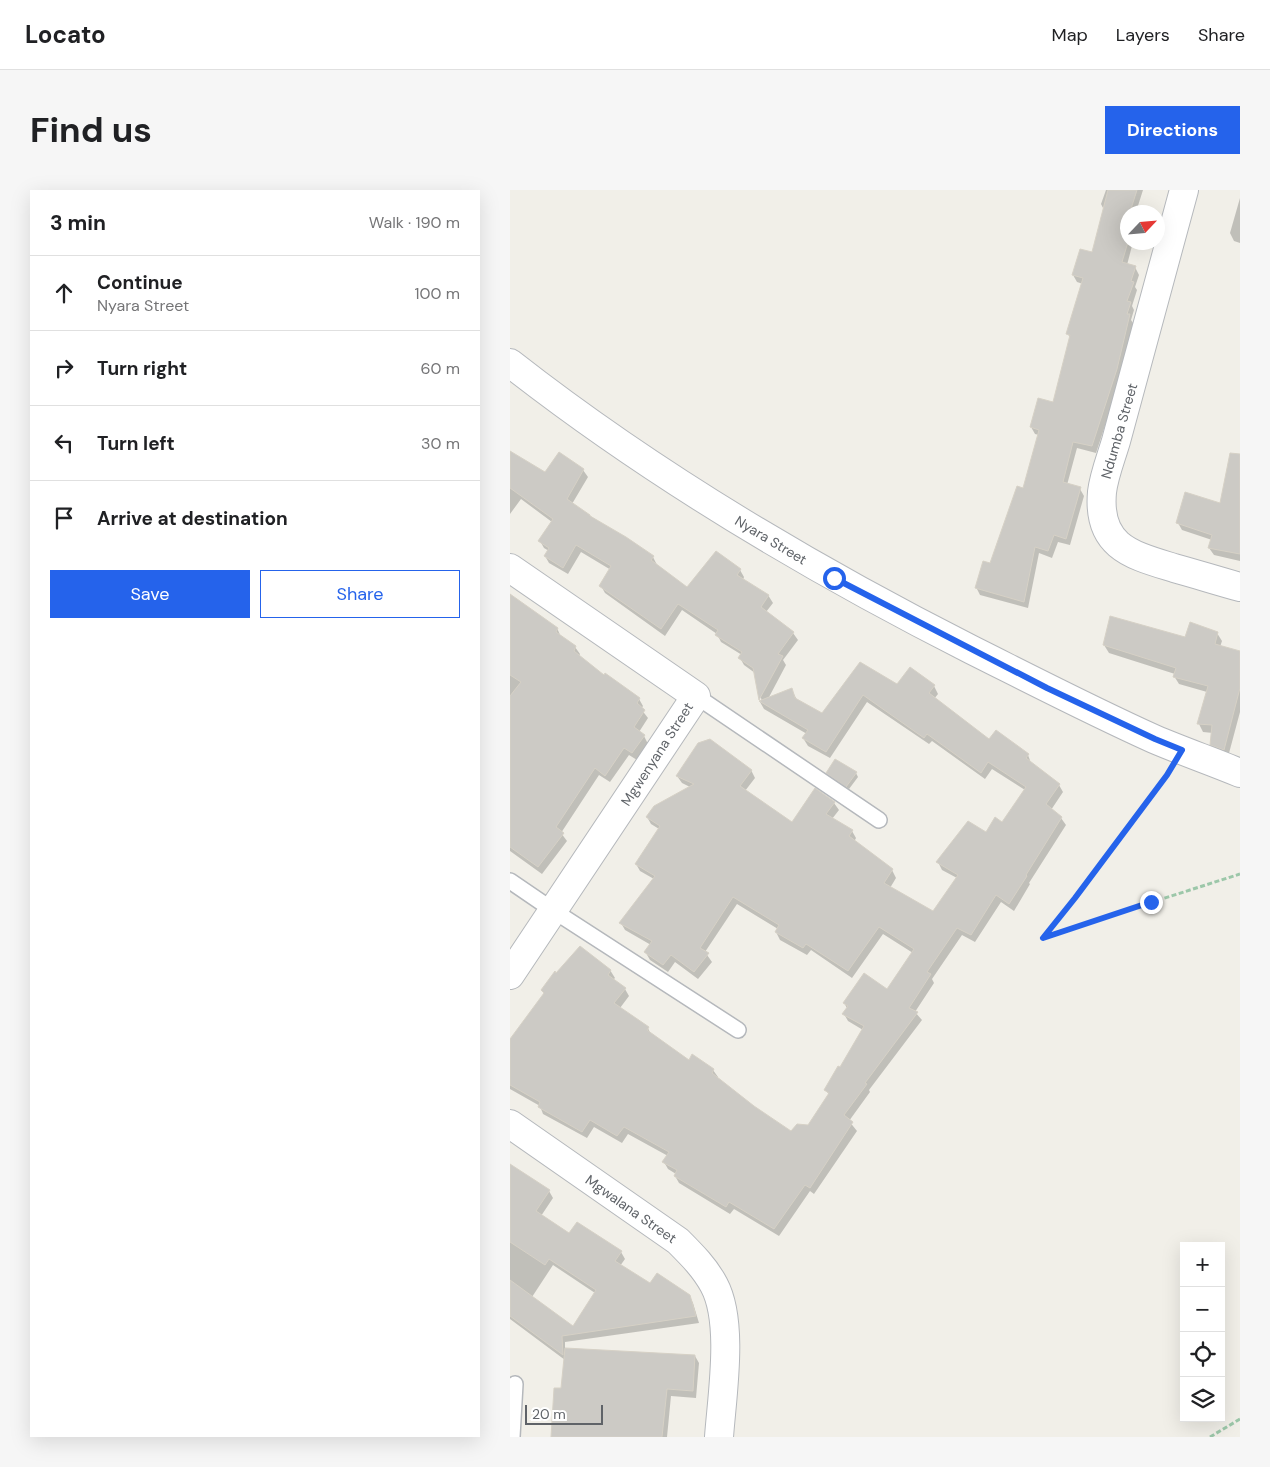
<!DOCTYPE html>
<html lang="en">
<head>
<meta charset="utf-8">
<style>
  body { margin:0; font-family:"DM Sans",sans-serif; background:#f6f6f6; color:#202124 }
  .controls { position:absolute; right:15px; bottom:15px; display:grid; overflow:hidden; border-radius:0px; box-shadow:0 5px 20px #0002 }
  .controls button { width:45px; height:45px; display:grid; place-items:center; padding:0; border:0; border-bottom:1px solid #e0e0e0; background:#fff; color:#202124; font:25px sans-serif }
  .compass { position:absolute; left:610px; top:15px; width:45px; height:45px; border-radius:50%; background:#fff; box-shadow:0 5px 20px #0002; rotate:64deg }
  .scale { position:absolute; left:15px; bottom:12px; width:78px; box-sizing:border-box; padding-left:5px; border:2px solid #5f6368; border-top:0; font-size:14px; line-height:18px; white-space:nowrap; color:#5f6368; -webkit-text-stroke:4px #fff; paint-order:stroke }
  .stop { position:absolute; width:15px; height:15px; margin:-11px; border:4px solid #2563eb; border-radius:50%; background:#fff }
  .stop.end { background:#2563eb; border-color:#fff; box-shadow:0 1px 5px #0008 }
  .list { margin:0; padding:0; list-style:none }
  h2 { display:flex; justify-content:space-between; align-items:center; height:65px; margin:0; padding:0 20px; font-size:21px }
  h2 small { font-size:16px; font-weight:400; color:#757577 }
  .list li { display:grid; grid-template-columns:32px 1fr auto; gap:15px; align-items:center; box-sizing:border-box; height:75px; padding:0 20px; border-top:1px solid #e0e0e0 }
  .list b { display:block; font-size:19px; white-space:nowrap }
  .list p { margin:0; font-size:16px; white-space:nowrap; color:#757577 }
  .list em { font-size:16px; font-style:normal; color:#757577 }
  .actions { display:flex; gap:10px; padding:15px 20px }
  .actions a { flex:1; padding:11px 0; border:1px solid #2563eb; border-radius:0px; text-align:center; font-size:18px; color:#2563eb }
  .actions .main { background:#2563eb; color:#fff }
  .icon { flex:none; width:28px; height:28px; fill:none; stroke:currentColor; stroke-width:2; stroke-linecap:round; stroke-linejoin:round }
  .map { position:relative; flex:none; width:730px; height:1247px; overflow:hidden; border-radius:0px }
  header { display:flex; align-items:center; gap:30px; box-sizing:border-box; height:70px; padding:0 25px; background:#fff; border-bottom:1px solid #e0e0e0 }
  header strong { font-size:24px }
  nav { display:flex; gap:28px; margin-inline-start:auto; font-size:18px }
  .intro { display:flex; align-items:center; justify-content:space-between; box-sizing:border-box; height:120px; padding:0 30px }
  h1 { margin:0; font-size:35px }
  .button { padding:12px 22px; border-radius:0px; background:#2563eb; color:#fff; font-size:18px; font-weight:700 }
  main { display:flex; gap:30px; padding:0 30px }
  aside { flex:1; background:#fff; border-radius:0px; box-shadow:0 5px 20px #0002 }
  .map>svg:first-child { display:block }
</style>
</head>
<body>
<header>
<strong>Locato</strong>
<nav><a>Map</a><a>Layers</a><a>Share</a></nav>
</header>
<div class="intro"><h1>Find us</h1><a class="button">Directions</a></div>
<main>
<aside>
<h2>3 min<small>Walk · 190 m</small></h2>
<ul class="list">
<li><svg class="icon" aria-label="ahead" viewBox="0 0 24 24"><path d="M12 20V5M6 11l6-6 6 6"/></svg><div><b>Continue</b><p>Nyara Street</p></div><em>100 m</em></li>
<li><svg class="icon" aria-label="right" viewBox="0 0 24 24"><path d="M7 20v-9h11M14 6l5 5-5 5"/></svg><div><b>Turn right</b></div><em>60 m</em></li>
<li><svg class="icon" aria-label="left" viewBox="0 0 24 24"><path d="M17 20v-9H6M10 6l-5 5 5 5"/></svg><div><b>Turn left</b></div><em>30 m</em></li>
<li><svg class="icon" aria-label="arrive" viewBox="0 0 24 24"><path d="M6 21V4h12l-3 4 3 4H6"/></svg><div><b>Arrive at destination</b></div></li>
</ul>
<div class="actions"><a class="main">Save</a><a>Share</a></div>
</aside>
<div class="map">
<svg width="730" height="1247" viewBox="0 0 730 1247">
  <rect width="100%" height="100%" fill="#f1efe8"/>
  <!-- shadow -->
  <path fill="#0003" fill-rule="evenodd" d="M596 0H633L626 22H618V52H623L617 75 625 77 629 85 625 97 627 100 622 116 624 120 621 130 623 133 611 187 586 263 567 258 557 295 570 299 574 306 560 355 548 352 542 368 529 363 518 418 470 405 466 397 480 375 514 299 529 245 525 244 521 237 544 214 561 149 557 143 573 94 567 92 563 85 583 64 594 20 591 14Z
    M730 8V53L724 51 720 43Z
    M0 263 35 284 73 280 78 287 62 314 143 367 147 375 177 399 230 380 234 387 233 390 258 405 263 413 256 422 283 443 288 450 273 470 276 475 258 509 282 500 287 510 312 525 350 473 387 495 424 496 428 504 424 509 480 551 518 565 521 573 549 595 553 602 541 620 551 628 556 635 519 693 520 694 504 721 491 712 465 752 452 745 422 789 424 793 405 822 412 830 359 900 360 902 339 931 347 941 304 1004 300 1001 269 1046 224 1019 220 1024 169 993 165 986 166 984 158 979 154 972 158 966 118 944 112 953 84 937 77 948 33 924 30 916 0 899V851L34 804 33 801 100 780 105 788 103 790 115 799 119 806 110 818 138 838 141 845 179 872 203 880 208 887 207 889 243 917 281 943 299 937 319 905 316 900 331 879 353 840 338 831 334 824 337 818 334 813 377 801 403 763 373 744 342 788 301 760 297 765 270 750 266 742 268 739 227 714 195 762 202 772 188 789 165 772 158 782 140 770 136 763 141 755 115 740 111 733 144 689 130 681 126 674 149 639 141 634 137 627 180 597 172 593 167 586 241 580 245 588 235 601 282 634 324 613 329 620 322 629 342 641 346 648 344 652 382 680 386 688 380 698 423 722 447 688 432 680 428 672 493 634 515 600 482 579 475 589 422 551 419 554 357 512 320 568 298 556 293 548 297 544 254 519 250 512H252L245 483 234 475 230 468 232 465 211 452 207 444 172 420 155 446 95 403 91 396 101 380 71 362 58 384 39 373 35 366 39 361 34 358 30 351 42 332 11 309 0 324Z
    M730 298V371L704 365 699 358 702 350 672 340 668 333 711 315Z
    M0 406 47 438 51 447 65 457 70 464 69 466 94 487 129 509 133 516 131 519 138 528 129 542 134 546 138 554 127 570 119 565 100 592 89 585 51 643 57 651 32 684 0 661Z
    M707 443 712 451 710 457 730 463V522L718 567 706 562 702 554 703 543 693 542 689 534 697 502 669 494 664 486 665 484 599 463 594 455 676 449Z
    M317 583H346L348 587 339 599 319 586Z
    M0 975 39 1001 43 1008 31 1026 59 1044 111 1062 115 1069 110 1076 141 1095 179 1105 183 1113 189 1133 55 1152V1159L185 1166 189 1173 186 1208 161 1206 157 1247H42L52 1200 55 1170 0 1129ZM43 1075 85 1103 63 1137 22 1107Z"/>
  <!-- building -->
  <path fill="#cccac5" stroke="#d6d1c6" d="M598 0H627L620 22H618V52L612 72 626 76 621 91 624 92 617 111 621 112 617 124H620L607 179 582 256 563 252 553 292 571 297 556 349 544 345 538 361 525 357 514 412 465 398 473 371 480 373 507 296 513 298 529 240 520 237 528 208 543 212 560 145 556 144 573 88 562 85 570 59 582 62Z
    M0 261 35 282 49 262 74 279 57 309 80 325V326L116 347 144 366 141 370 177 397 206 361 231 379 227 385 259 405 251 417 284 442 268 464 273 466 249 510 243 478 228 468 232 462 205 445 208 440 168 414 151 439 89 396 101 376 66 355 53 378 34 366 39 358 28 351 43 329 0 298Z
    M720 263 730 264V364L698 358 702 345 666 333 675 302 710 313Z
    M0 404 48 438 46 442 66 456 64 461 94 485 95 483 130 508 127 513 135 520 124 537 135 545 122 563 114 558 95 586 85 578 46 637 54 643 28 677 0 657V506L11 492 0 485Z
    M600 426 675 447 680 432 708 442 705 454 730 461V498L714 560 700 555 702 535 687 534 698 496 663 487 666 478 593 455Z
    M350 472 387 494 400 477 425 495 419 503 479 549 486 540 519 564 516 568 550 594 536 614 552 627 516 685 517 686 499 714 486 705 461 745 447 738 417 782 421 784 399 818 408 822 355 893 357 894 334 925 343 932 300 998 295 995 264 1039 219 1012 216 1017 164 986 167 980 152 972 159 962 114 937 107 946 80 930 72 942 28 917 30 912 0 895V849L34 803 31 800 45 781 46 783 70 756 101 780 98 785 116 798 104 813 139 837 137 840 179 870 182 864 204 879 202 883 244 916 281 941 287 934 298 935 319 903 314 900 328 876 330 877 354 836 332 824 338 816 333 813 354 783 377 799 404 759 369 737 338 781 296 754 293 758 265 742 269 735 223 707 190 758 199 763 184 782 161 765 153 775 134 762 142 751 109 733 145 686 125 674 150 636 136 627 144 616 184 594 166 586 188 553 200 549 242 580 230 596 282 632 305 598 325 612 316 624 343 640 339 646 383 679 374 693 423 721 448 685 426 672 458 631 476 642 485 627 492 632 516 597 478 572 471 583 417 544 414 548 353 505 316 562 292 548 298 540 249 511 282 498 285 508 312 523Z
    M325 569 347 582 336 597 316 583Z
    M0 974 40 1000 26 1021 59 1043 67 1032 112 1061 105 1071 140 1093 147 1083 180 1105 186 1126 52 1146 53 1165 0 1126V1090L63 1136 86 1100 39 1069 35 1075 0 1052Z
    M55 1158 185 1165 183 1201 157 1199 152 1247H41L44 1198H51Z"/>
  <g fill="none" stroke-linecap="round" stroke-linejoin="round">
    <!-- lane casing -->
    <g stroke="#b5b8bc" stroke-width="18">
      <path id="lane" d="M186 506 369 630
        M0 691 44 721 228 840
        M2 1247 5 1194"/>
    </g>
    <!-- street casing -->
    <g stroke="#b5b8bc" stroke-width="30">
      <path id="street" d="M674 0 606 251C601 268 594 285 592 302 587 357 622 365 664 378 686 384 708 391 730 397
        M0 173C143 285 300 378 462 460 522 490 582 521 644 549 672 561 701 571 730 583
        M0 378 186 506 0 785
        M0 934 168 1051C182 1065 195 1078 204 1095 224 1132 212 1205 209 1247"/>
    </g>
    <!-- path -->
    <path stroke="#9cc7a9" stroke-width="3" stroke-dasharray="5 2.5" stroke-linecap="butt" d="M533 747 730 684
      M533 748 565 709 658 583
      M700 1247 730 1229"/>
    <!-- lane -->
    <use href="#lane" stroke="#fff" stroke-width="15"/>
    <!-- street -->
    <use href="#street" stroke="#fff" stroke-width="28"/>
  </g>
  <g fill="none" stroke-linecap="round" stroke-linejoin="round">
    <!-- route -->
    <path stroke="#2563eb" stroke-width="6" d="M324 388 537 498 645 549 672 560 657 585 565 708 533 748 641 712"/>
  </g>
  <g text-anchor="middle" stroke-width="4" stroke-linejoin="round" paint-order="stroke">
    <!-- street labels -->
    <g font-size="14" fill="#5f6368" stroke="#fff">
      <text transform="translate(609 241) rotate(-74)" y="5">Ndumba Street</text>
      <text transform="translate(261 350) rotate(31)" y="5">Nyara Street</text>
      <text transform="translate(147 564) rotate(-57)" y="5">Mgwenyana Street</text>
      <text transform="translate(121 1019) rotate(35)" y="5">Mgwalana Street</text>
    </g>
  </g>
</svg>
<div class="controls">
<button>+</button>
<button>−</button>
<button><svg class="icon" aria-label="locate" viewBox="0 0 24 24"><circle cx="12" cy="12" r="6"/><path d="M12 2v4M12 18v4M2 12h4M18 12h4"/></svg></button>
<button><svg class="icon" aria-label="layers" viewBox="0 0 24 24"><path d="M12 4l9 5-9 5-9-5zM3 14l9 5 9-5"/></svg></button>
</div>
<svg class="compass" viewBox="-18 -18 36 36"><path d="M0-13l5 13h-10z" fill="#e53935"/><path d="M0 13l5-13h-10z" fill="#757577"/></svg>
<div class="scale">20 m</div>
<div class="stop" style="left:324px;top:388px"></div>
<div class="stop end" style="left:641px;top:712px"></div>
</div>
</main>
</body>
</html>
